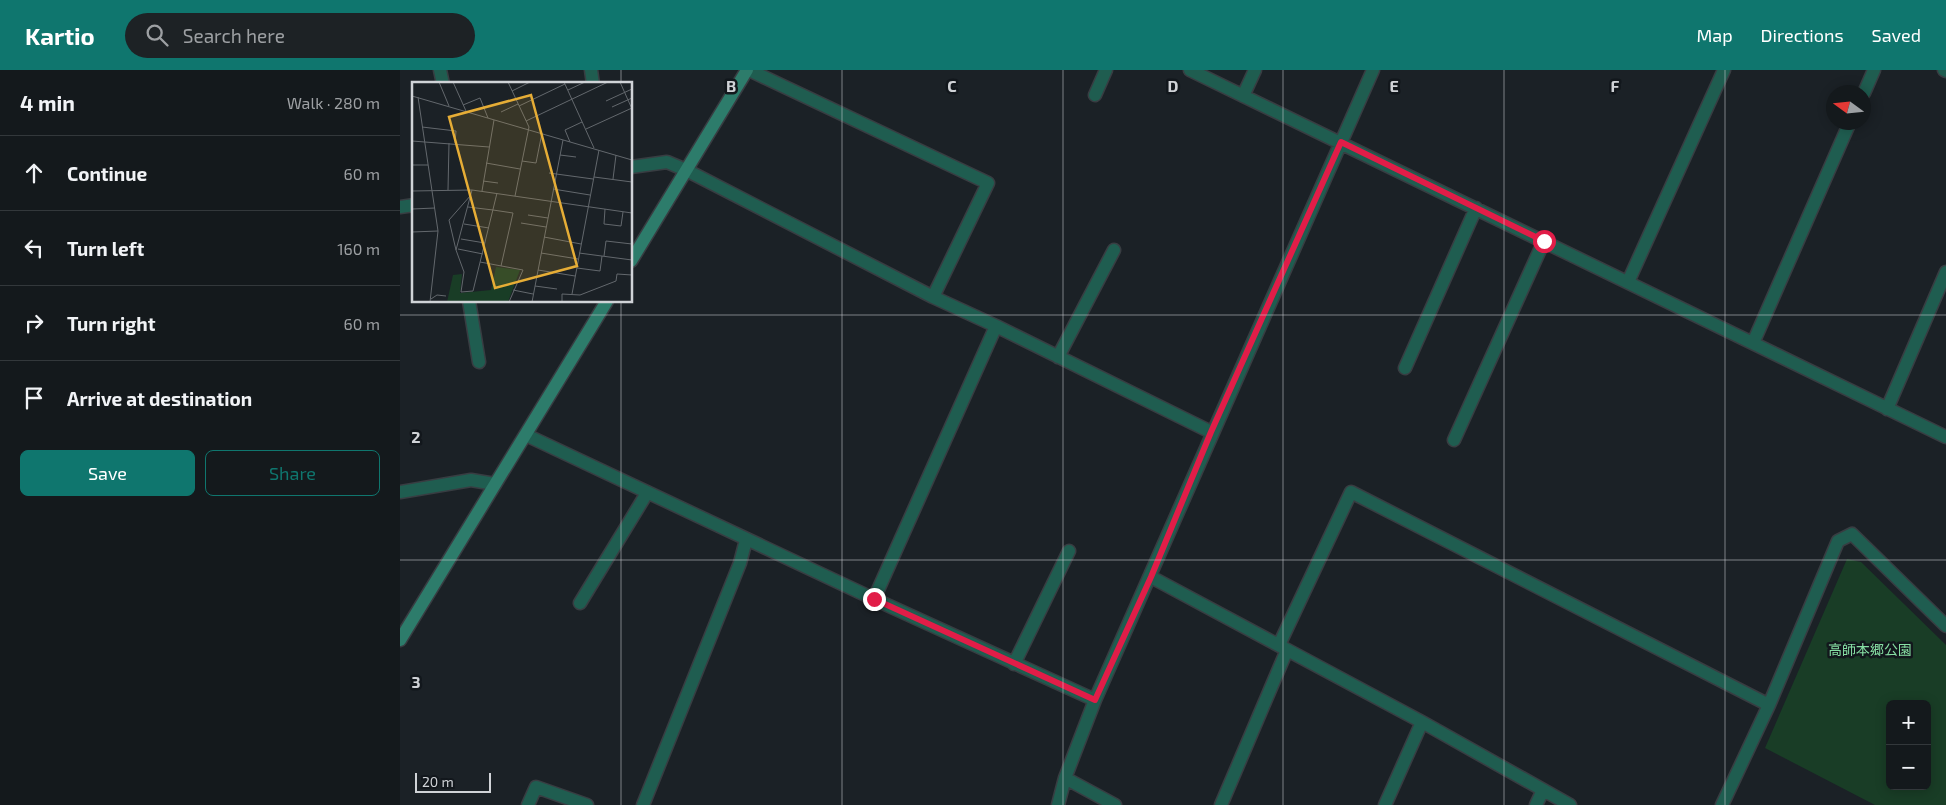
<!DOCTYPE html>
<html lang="en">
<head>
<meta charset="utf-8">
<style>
  body { margin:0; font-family:"Exo 2","Noto Sans JP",sans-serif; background:#1d2225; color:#f1f3f6 }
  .controls { position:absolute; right:15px; bottom:15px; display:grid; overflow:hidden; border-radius:8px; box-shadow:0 2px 12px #0003 }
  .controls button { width:45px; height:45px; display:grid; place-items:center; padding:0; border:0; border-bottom:1px solid #33383b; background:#14191c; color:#f1f3f6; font:25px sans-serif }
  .compass { position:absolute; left:1426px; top:15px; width:45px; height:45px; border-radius:50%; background:#14191c; box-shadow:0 2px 12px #0003; rotate:285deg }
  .scale { position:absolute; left:15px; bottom:12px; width:76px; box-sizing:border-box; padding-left:5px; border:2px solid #d0d3d7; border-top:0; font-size:14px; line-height:18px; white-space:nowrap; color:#d0d3d7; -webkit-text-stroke:4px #12171c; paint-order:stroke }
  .stop { position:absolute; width:15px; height:15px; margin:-11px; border:4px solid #e11d48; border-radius:50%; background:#fff }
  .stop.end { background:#e11d48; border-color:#fff; box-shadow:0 1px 5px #0008 }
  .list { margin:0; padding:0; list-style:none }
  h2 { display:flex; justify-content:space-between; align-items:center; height:65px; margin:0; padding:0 20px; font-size:21px }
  h2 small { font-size:16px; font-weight:400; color:#9da0a3 }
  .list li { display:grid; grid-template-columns:32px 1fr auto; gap:15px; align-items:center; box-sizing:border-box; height:75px; padding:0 20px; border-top:1px solid #33383b }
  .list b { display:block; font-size:19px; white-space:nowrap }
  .list em { font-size:16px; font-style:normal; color:#9da0a3 }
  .actions { display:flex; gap:10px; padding:15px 20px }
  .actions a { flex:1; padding:11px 0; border:1px solid #0f766e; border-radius:8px; text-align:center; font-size:18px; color:#0f766e }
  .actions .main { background:#0f766e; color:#fff }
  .icon { flex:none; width:28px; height:28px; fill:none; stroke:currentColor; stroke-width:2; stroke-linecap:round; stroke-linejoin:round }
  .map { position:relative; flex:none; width:1546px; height:735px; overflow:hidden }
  header { display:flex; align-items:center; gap:30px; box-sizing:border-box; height:70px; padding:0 25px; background:#0f766e; color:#fff }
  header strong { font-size:24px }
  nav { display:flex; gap:28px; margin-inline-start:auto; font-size:18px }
  .search { width:350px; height:45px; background:#1d2225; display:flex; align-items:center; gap:12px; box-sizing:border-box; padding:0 18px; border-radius:28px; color:#9da0a3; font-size:19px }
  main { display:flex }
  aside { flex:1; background:#14191c }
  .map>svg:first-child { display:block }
</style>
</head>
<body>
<header>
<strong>Kartio</strong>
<div class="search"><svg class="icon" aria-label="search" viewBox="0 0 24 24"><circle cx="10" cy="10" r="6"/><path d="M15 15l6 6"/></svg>Search here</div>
<nav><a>Map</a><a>Directions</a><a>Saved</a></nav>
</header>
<main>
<aside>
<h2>4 min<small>Walk · 280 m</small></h2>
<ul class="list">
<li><svg class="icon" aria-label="ahead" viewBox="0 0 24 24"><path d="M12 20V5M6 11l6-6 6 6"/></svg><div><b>Continue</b></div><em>60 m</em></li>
<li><svg class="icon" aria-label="left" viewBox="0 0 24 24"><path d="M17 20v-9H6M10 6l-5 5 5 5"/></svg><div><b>Turn left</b></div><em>160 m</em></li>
<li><svg class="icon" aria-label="right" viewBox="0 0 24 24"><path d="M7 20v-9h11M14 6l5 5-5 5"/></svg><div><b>Turn right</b></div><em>60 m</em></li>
<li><svg class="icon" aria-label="arrive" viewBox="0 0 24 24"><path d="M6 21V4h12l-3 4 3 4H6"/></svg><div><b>Arrive at destination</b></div></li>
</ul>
<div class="actions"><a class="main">Save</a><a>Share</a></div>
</aside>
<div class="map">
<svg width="1546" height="735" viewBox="0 0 1546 735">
  <rect width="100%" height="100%" fill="#1b2126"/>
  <!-- green -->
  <path fill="#193d26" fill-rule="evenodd" d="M1447 489 1461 492 1546 575V735H1475L1365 678ZM1490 634H1527V716H1490Z"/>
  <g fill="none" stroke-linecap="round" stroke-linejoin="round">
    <!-- street casing -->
    <g stroke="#383d42" stroke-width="15">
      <path id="street" d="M40 0 43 14
        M191 0 193 14
        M349 0 588 113 533 227
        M790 0 1546 367
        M1544 0 1546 1
        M1464 23 1474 0
        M695 25 706 0
        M843 26 855 0
        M231 97 267 92 286 100 533 227 596 256 811 362
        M0 137 14 135
        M1228 212 1324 0
        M69 231 79 292
        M1353 273 1450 52
        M658 287 714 180
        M1005 298 1076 138
        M1487 339 1546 202
        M126 365 474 529 695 630
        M1054 370 1144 171
        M0 422 71 410 95 414
        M751 507 1022 652 1170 735
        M474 529 596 256
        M180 533 247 423
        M879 575 951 422 1369 635
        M614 594 669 481
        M665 708 715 735
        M128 735 136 717 187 735
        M243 735 340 493 346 470
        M658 735 665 708 695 630 973 0
        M821 735 887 580
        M985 735 1022 652
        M1136 735 1143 720
        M1322 735 1369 635 1438 471 1452 464 1546 556"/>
    </g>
    <!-- secondary casing -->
    <g stroke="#383d42" stroke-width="15">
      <path id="secondary" d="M231 191 347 0
        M0 570 207 231"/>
    </g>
    <!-- street -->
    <use href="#street" stroke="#1f5d50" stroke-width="12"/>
    <!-- secondary -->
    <use href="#secondary" stroke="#2d7c6b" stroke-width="12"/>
  </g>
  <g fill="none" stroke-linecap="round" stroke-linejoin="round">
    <!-- route -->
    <path stroke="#e11d48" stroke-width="6" d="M474 529 695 630 751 507 811 362 941 72 1144 171"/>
  </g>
  <!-- grid -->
  <path fill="none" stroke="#d0d3d7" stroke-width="1" stroke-opacity="0.55" d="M221 0V14M442 0V735M663 0V735M883 0V735M1104 0V735M1325 0V735M221 231V735M0 245H1546M0 490H1546"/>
  <g text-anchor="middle" stroke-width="5" stroke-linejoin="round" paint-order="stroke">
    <!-- park labels -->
    <g font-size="14" fill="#86dea3" stroke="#12171c">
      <text x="1470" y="585">高師本郷公園</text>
    </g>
  </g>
  <!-- overview -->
  <g transform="translate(12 12)">
    <rect width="220" height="220" fill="#1b2126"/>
    <path d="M84 185 108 188 96 220H35L41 193 50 192 48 211 79 208Z" fill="#193d26"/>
    <path fill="none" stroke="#63686d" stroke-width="1" d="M27 0 37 24M41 0 54 29M96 0 117 45 103 114M152 0 182 66M208 0 220 27M156 8 173 0M100 9 118 0M0 14 220 78M6 15 26 149 18 220M194 19 220 7M51 23 68 16 76 36M107 24 153 2M200 25 220 16M89 30 106 22M114 39 196 0M10 45 44 49 43 61M174 47 220 26M0 59 77 65M158 60 153 48 170 40M148 73 164 75M110 79 124 81 130 51M74 81 108 87M0 83H16M137 91 181 97M182 95 220 100M201 97 204 73M71 99 86 101M141 107 178 113M36 108 37 61M60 108 44 168 52 190 49 210 61 209 85 111M0 109 60 108 220 131M70 109 82 38M56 125 81 128M0 127 23 126M193 127 192 142 209 144 211 130M81 128 101 131 89 184M116 133 136 136M109 141 134 145M52 142 77 146M0 150 26 149M132 155 169 162M49 157 73 161M46 167 71 172M44 168 37 138 59 113M129 171 166 177M167 171 220 178M192 174 194 159 220 162M68 180 111 188 97 220M165 186 188 189 190 174M126 188 163 194M123 204 145 207M101 208 121 212M160 212 187 68M19 217 25 213 34 214M120 220 151 58M150 220V212L168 213 204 199 205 192 220 193"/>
    <path fill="#e6ad36" fill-opacity="0.15" stroke="#e6ad36" stroke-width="2.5" d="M119 13 165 184 83 206 37 35Z"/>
    <rect width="220" height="220" fill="none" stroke="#d0d3d7" stroke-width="2.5"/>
  </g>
  <g font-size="16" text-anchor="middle" font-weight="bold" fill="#d0d3d7" stroke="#12171c" stroke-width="5" stroke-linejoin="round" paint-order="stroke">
    <text x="331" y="22">B</text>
    <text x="552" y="22">C</text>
    <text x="773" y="22">D</text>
    <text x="994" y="22">E</text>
    <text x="1215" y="22">F</text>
    <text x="16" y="373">2</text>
    <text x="16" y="618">3</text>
  </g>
</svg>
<div class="controls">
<button>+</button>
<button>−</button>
</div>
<svg class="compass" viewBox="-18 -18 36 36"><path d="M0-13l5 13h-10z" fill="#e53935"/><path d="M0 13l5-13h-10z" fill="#9da0a3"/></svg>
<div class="scale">20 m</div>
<div class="stop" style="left:1144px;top:171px"></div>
<div class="stop end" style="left:474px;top:529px"></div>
</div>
</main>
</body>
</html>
